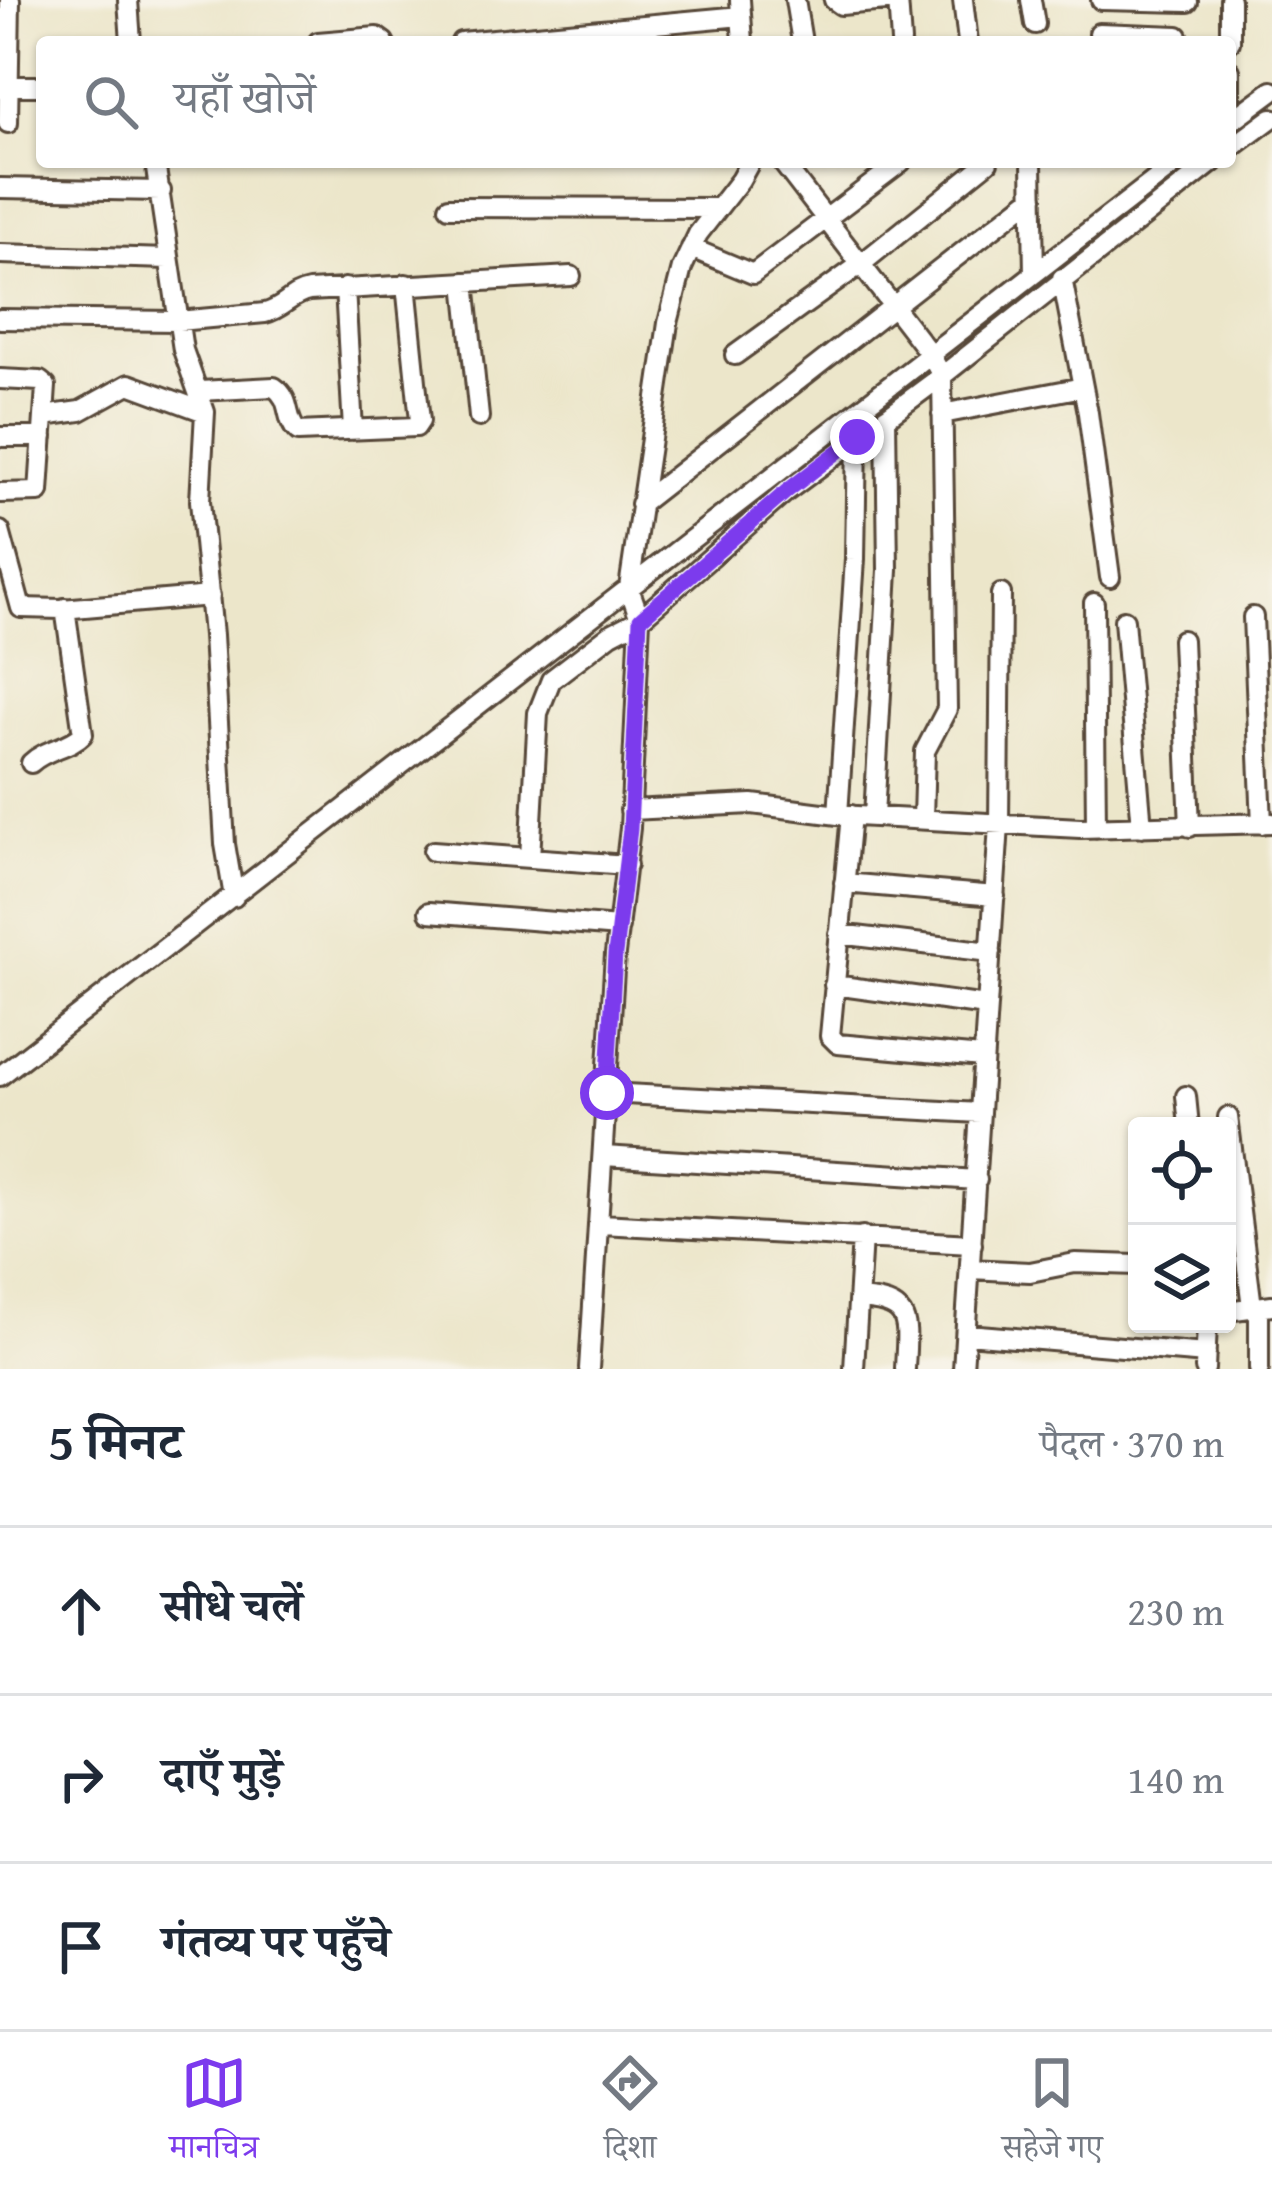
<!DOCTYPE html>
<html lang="hi">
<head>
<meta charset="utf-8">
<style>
  body { margin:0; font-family:"Gentium Book Plus","Noto Serif Devanagari",serif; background:#f6f6f7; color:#1f2937 }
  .controls { position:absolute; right:36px; bottom:36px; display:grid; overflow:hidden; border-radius:12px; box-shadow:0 3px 9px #0004 }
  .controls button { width:108px; height:108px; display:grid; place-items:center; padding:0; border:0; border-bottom:3px solid #e0e1e3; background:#fff; color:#1f2937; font:60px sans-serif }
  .stop { position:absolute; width:36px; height:36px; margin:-27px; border:9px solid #7c3aed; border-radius:50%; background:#fff }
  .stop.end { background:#7c3aed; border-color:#fff; box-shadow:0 3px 12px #0008 }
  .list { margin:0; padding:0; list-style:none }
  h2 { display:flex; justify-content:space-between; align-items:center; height:156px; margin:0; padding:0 48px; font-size:51px }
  h2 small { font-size:39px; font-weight:400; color:#747a83 }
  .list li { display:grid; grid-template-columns:78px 1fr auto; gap:36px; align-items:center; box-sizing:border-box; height:168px; padding:0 48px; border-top:3px solid #e0e1e3 }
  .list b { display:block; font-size:45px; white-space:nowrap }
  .list em { font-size:39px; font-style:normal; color:#747a83 }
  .icon { flex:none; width:66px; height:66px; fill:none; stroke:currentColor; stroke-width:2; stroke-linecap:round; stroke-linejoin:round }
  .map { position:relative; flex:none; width:1272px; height:1369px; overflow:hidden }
  .search { position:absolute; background:#fff; box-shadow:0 3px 9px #0004; left:36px; right:36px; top:36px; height:132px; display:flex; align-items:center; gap:30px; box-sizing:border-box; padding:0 42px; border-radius:12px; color:#747a83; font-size:45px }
  .sheet { height:660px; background:#fff }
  nav { display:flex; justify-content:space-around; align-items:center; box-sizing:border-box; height:168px; border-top:3px solid #e0e1e3; background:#fff; font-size:33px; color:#747a83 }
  nav a { display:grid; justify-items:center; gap:6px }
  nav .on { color:#7c3aed }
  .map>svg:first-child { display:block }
</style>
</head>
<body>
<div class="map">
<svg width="1272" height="1369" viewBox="0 0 1272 1369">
  <rect width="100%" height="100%" fill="#f7f3e8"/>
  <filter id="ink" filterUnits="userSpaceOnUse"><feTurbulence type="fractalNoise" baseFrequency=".00833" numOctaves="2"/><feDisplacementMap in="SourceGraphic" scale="24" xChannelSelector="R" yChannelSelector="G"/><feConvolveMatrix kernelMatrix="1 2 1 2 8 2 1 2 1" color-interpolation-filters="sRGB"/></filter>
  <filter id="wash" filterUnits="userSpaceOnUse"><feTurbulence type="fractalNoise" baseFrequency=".004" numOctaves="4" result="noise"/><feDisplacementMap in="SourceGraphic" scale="48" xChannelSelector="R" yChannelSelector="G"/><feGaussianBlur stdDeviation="2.7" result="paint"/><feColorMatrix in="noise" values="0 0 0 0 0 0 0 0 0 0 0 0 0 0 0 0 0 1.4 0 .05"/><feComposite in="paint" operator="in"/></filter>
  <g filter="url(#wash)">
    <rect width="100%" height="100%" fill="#ece6ca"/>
  </g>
  <g filter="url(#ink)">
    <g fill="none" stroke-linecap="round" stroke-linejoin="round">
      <!-- minor casing -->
      <g stroke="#564638" stroke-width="24">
        <path id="minor" d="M128 0 131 42
          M740 0 743 42
          M795 0 802 42
          M834 0 841 5 898 0 901 42
          M963 0 968 42
          M1031 0 1035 24
          M1101 0 1188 2
          M1230 0V42
          M1099 33 1178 36
          M318 42 377 37 384 42
          M461 42 741 16
          M1230 71V122
          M9 86H42
          M1230 122 1272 91
          M8 123 10 0
          M1230 149 1272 118
          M155 162 183 350 205 412 200 501 213 635 225 844 234 897
          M782 162 930 354 942 376 947 709 925 751 923 818
          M1032 162 1034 274
          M0 188 161 191
          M449 207 716 208
          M691 248 753 274 901 162
          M0 254 169 259
          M1062 278 1088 413 1110 577
          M465 282 479 417
          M345 288 353 430
          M0 319 178 321 265 313C283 309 291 294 309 291L571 276
          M735 355 861 264 988 162
          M0 379 40 381 46 386 39 492 0 493
          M200 391 274 387C293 400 284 419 298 432L416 427 420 421 406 284
          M942 414 1083 387
          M44 416 80 411 129 384 205 412
          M0 437H43
          M640 504 1033 197
          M0 531 21 608 62 609 210 596
          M1094 603 1096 828
          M1253 617 1262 824
          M1124 620 1142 827
          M1182 640 1190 827
          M31 763C47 748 70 748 83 734L65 608
          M630 810 752 804 838 815 1080 828 1272 823
          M838 815 855 559 857 437
          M851 815 830 1036 838 1044 982 1057
          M874 816 888 570 886 417
          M433 851 627 865
          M530 858 538 713 551 680 611 634 640 619 787 491 942 376 1213 162
          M844 883 995 896
          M429 912 619 927
          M839 934 991 952
          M834 985 986 1006
          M0 1076 1178 162
          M607 1093 980 1113
          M1186 1096 1189 1126
          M1228 1117 1252 1307
          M604 1156 977 1180
          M601 1224 972 1244
          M970 1269 1030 1272 1075 1263 1137 1265
          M859 1299C914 1303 907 1321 905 1369
          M1227 1311 1272 1305
          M967 1334 1206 1354
          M589 1369 615 954 630 828 640 619 629 588 668 323 682 268 698 234 740 180 750 162
          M854 1369 862 1237
          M963 1369 999 825 1001 594
          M1205 1369 1207 1324
          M1259 1369V1307"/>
      </g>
      <!-- minor -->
      <use href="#minor" stroke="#fff" stroke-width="18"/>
    </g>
  </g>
  <g fill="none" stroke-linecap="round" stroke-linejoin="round" filter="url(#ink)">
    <!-- route -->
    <path stroke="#7c3aed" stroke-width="15" d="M607 1093 615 954 630 829 640 619 787 491 857 437"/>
  </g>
</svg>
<div class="controls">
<button><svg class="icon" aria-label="locate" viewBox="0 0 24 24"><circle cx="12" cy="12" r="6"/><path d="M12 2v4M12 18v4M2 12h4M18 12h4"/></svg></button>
<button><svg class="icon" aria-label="layers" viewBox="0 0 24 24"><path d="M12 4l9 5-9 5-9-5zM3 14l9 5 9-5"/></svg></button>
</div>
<div class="stop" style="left:607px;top:1093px"></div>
<div class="stop end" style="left:857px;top:437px"></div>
<div class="search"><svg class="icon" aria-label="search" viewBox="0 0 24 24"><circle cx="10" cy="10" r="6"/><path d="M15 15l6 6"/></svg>यहाँ खोजें</div>
</div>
<section class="sheet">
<h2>5 मिनट<small>पैदल · 370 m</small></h2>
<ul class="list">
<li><svg class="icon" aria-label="ahead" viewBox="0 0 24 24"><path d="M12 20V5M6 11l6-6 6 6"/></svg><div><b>सीधे चलें</b></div><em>230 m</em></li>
<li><svg class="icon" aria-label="right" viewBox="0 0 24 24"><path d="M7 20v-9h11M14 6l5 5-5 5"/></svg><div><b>दाएँ मुड़ें</b></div><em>140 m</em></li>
<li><svg class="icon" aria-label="arrive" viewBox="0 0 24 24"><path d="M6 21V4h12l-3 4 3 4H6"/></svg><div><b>गंतव्य पर पहुँचे</b></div></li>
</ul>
</section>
<nav>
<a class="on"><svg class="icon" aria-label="map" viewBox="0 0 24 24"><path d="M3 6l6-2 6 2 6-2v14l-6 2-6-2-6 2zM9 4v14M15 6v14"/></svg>मानचित्र</a>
<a><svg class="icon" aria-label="directions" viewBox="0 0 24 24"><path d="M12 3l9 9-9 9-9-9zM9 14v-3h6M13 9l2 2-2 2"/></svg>दिशा</a>
<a><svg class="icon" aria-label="saved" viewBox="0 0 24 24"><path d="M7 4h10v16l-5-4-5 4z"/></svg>सहेजे गए</a>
</nav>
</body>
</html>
